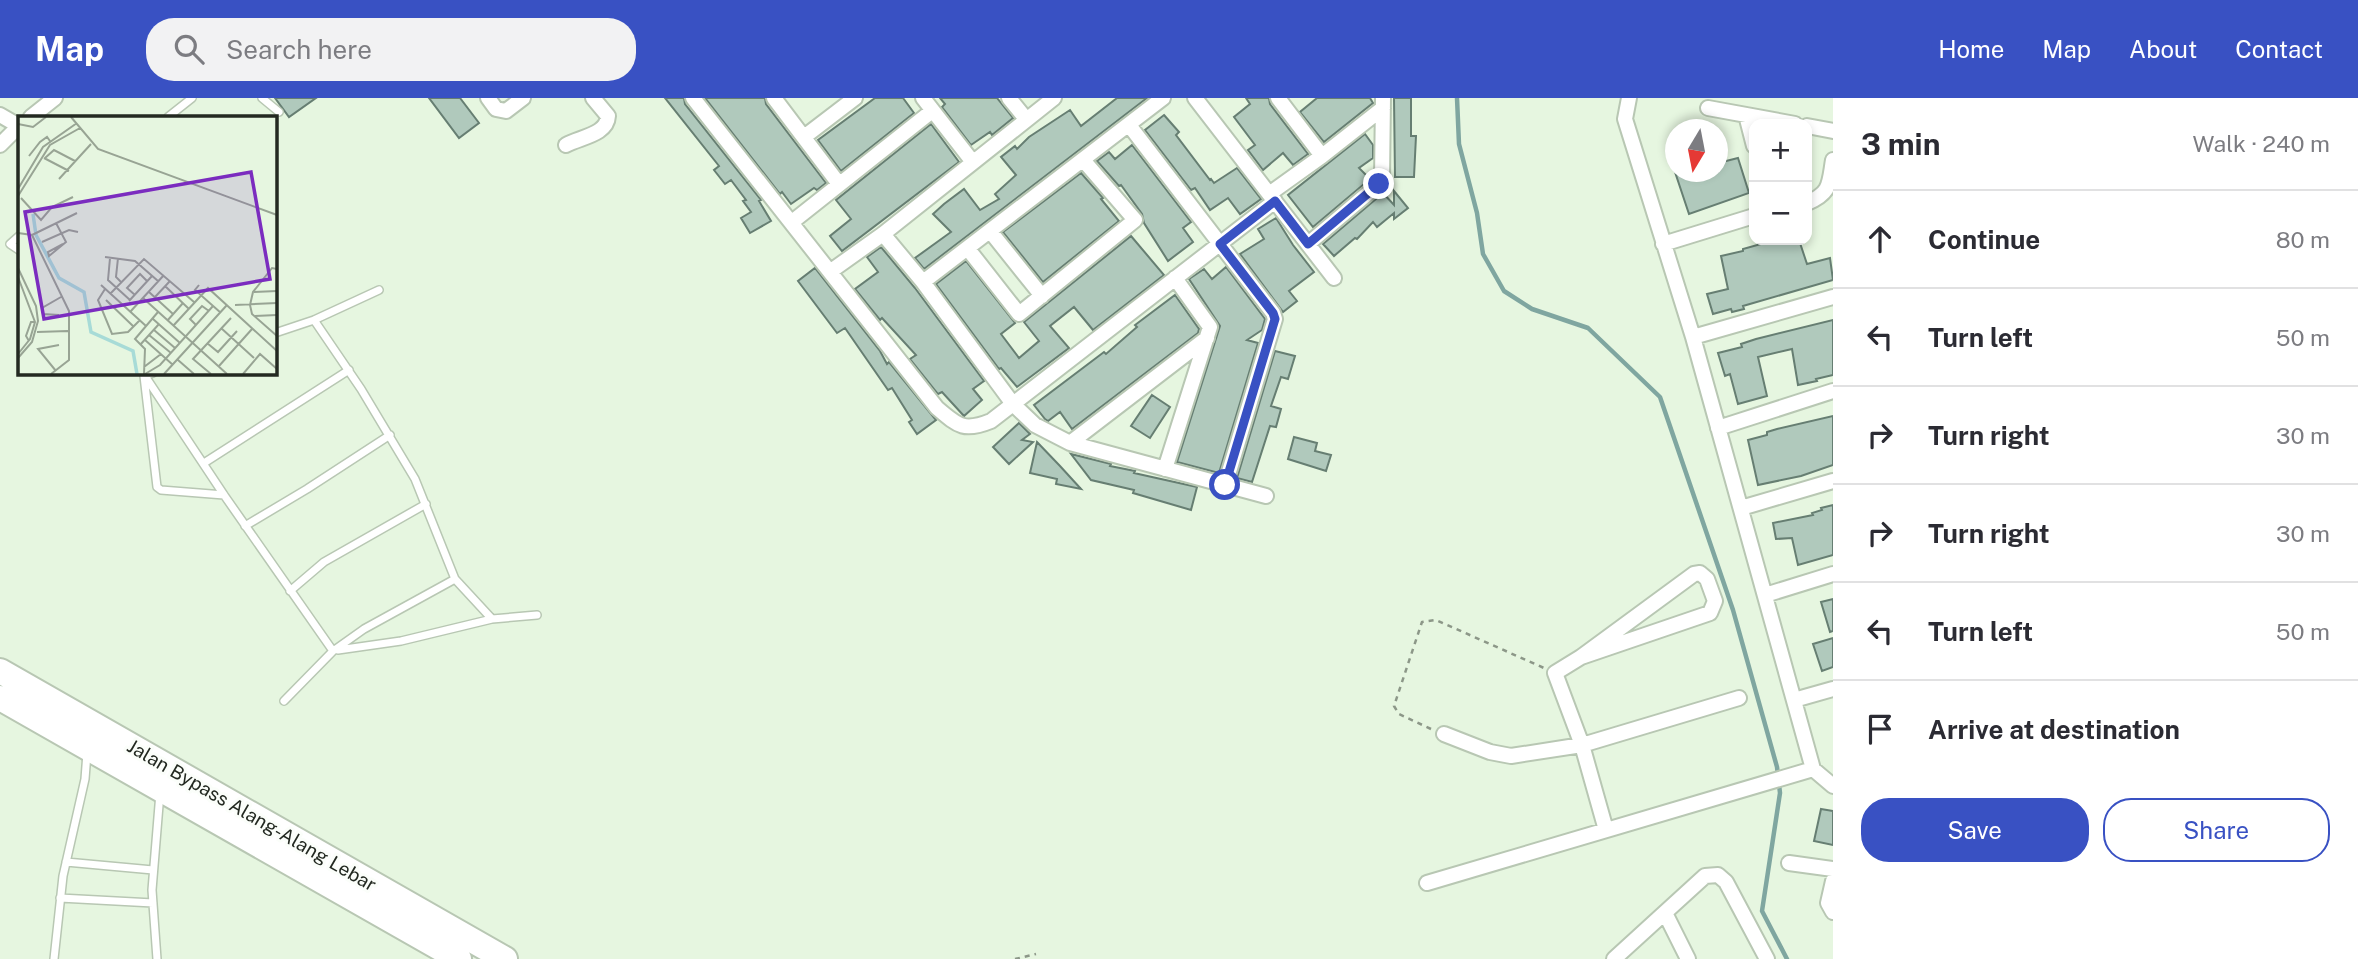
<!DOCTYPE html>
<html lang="en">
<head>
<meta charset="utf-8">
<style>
  body { margin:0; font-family:"Public Sans",sans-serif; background:#f2f2f3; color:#2b2b33 }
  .controls { position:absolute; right:21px; top:21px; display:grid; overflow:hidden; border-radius:14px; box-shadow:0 4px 10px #0003 }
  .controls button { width:63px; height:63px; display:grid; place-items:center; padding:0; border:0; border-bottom:2px solid #e1e1e2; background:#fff; color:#2b2b33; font:35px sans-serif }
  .compass { position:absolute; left:1665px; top:21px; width:63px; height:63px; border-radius:50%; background:#fff; box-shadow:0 4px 10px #0003; rotate:190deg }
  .stop { position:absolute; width:21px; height:21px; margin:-16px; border:5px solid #3951c3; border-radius:50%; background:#fff }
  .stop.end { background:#3951c3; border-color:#fff; box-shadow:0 2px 7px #0008 }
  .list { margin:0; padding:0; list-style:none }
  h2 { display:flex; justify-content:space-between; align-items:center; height:91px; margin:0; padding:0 28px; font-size:30px }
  h2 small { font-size:23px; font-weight:400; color:#7c7c81 }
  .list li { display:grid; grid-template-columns:46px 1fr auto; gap:21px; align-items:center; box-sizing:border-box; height:98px; padding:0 28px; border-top:2px solid #e1e1e2 }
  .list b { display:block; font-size:26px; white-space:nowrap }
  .list em { font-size:23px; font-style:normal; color:#7c7c81 }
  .actions { display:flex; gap:14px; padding:21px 28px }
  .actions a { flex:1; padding:16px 0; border:2px solid #3951c3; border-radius:28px; text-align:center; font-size:24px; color:#3951c3 }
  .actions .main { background:#3951c3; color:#fff }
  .icon { flex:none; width:38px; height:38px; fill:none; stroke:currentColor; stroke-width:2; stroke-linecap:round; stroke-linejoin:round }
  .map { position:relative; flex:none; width:1833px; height:861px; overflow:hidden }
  header { display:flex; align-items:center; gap:42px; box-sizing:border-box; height:98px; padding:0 35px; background:#3951c3; color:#fff }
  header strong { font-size:33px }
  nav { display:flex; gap:38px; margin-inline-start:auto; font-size:24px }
  .search { width:490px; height:63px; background:#f2f2f3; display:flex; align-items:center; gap:18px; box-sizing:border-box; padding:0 24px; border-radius:28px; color:#7c7c81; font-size:26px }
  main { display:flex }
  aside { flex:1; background:#fff }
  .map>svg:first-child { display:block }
</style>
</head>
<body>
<header>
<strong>Map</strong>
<div class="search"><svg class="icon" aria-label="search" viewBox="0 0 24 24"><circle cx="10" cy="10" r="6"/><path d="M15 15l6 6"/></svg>Search here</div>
<nav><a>Home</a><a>Map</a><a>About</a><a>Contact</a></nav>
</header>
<main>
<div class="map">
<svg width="1833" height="861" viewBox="0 0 1833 861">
  <rect width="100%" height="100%" fill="#e6f6e0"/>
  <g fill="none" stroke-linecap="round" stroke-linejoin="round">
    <!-- stream -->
    <path stroke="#7fa6a0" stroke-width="4.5" d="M1457 0 1459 46 1477 115 1483 156 1504 193 1532 211 1588 230 1660 299 1733 512 1777 669 1780 695 1762 813 1787 861"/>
  </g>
  <!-- building -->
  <path fill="#b0c9bc" stroke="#667e72" stroke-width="2" d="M275 0H316L289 19Z
    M429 0H460L479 25 459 40Z
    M665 0H684L685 6 761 102 759 103 771 123 750 135 741 120 751 114 743 103 746 102 731 82 725 86 714 72 719 68Z
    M705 0H765L766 6 826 85 817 92 814 90 791 106 782 94 780 96Z
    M875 0H903L914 15 841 73 818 42Z
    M940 0H997L1013 20 992 37 990 34 971 47 942 9 945 6Z
    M1117 0H1147L924 171 915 160 951 134 933 116 944 106 964 91 980 112 999 101 995 96 1016 77 1001 59 1015 48 1017 51 1029 39 1070 12 1081 28Z
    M1246 0H1269L1270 6 1308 56 1293 67 1283 55 1263 72 1248 52 1255 47 1234 19 1250 6Z
    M1317 0H1370L1373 5 1324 44 1300 14Z
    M1394 0H1411V38H1416L1414 79H1395Z
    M1164 17 1179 34 1176 37 1210 82 1211 81 1214 85 1237 70 1261 101 1240 116 1228 100 1210 112 1195 90 1191 92 1145 32Z
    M931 26 959 64 842 153 830 138 851 121 836 102Z
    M1365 36 1373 47V60L1359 70 1370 81 1313 129 1288 97Z
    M1132 47 1191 124 1183 130 1193 144 1168 163 1144 125 1142 116 1121 87 1119 88 1097 63 1109 54 1115 61Z
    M1738 60 1749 95 1689 116 1675 74H1718V65Z
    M1081 75 1103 100 1101 101 1119 123 1043 184 1003 134Z
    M1394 93 1408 110 1394 121V115L1377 129 1373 124 1357 141 1355 140 1334 158 1323 146 1383 95 1394 107Z
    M1276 120 1293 147 1314 174 1289 193 1297 203 1283 214 1240 156 1264 141 1258 131Z
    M1131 138 1164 177 1093 232 1074 209 1050 228 1069 250 1017 289 1001 270 999 271 936 186 966 163 1015 225 1001 236 1019 260 1039 243 1024 224Z
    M1775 142H1799L1807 166 1830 160 1833 182 1743 208 1744 211 1732 214 1731 211 1713 216 1707 196 1728 191 1721 158 1743 153V151Z
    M881 149 915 190 984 283 973 291 982 302 964 318 942 294 938 296 910 261 916 257 882 220 880 222 855 191 878 174 867 159Z
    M1226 169 1265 221 1262 232 1247 242 1258 245 1219 375 1177 364 1220 228 1189 181 1204 171 1212 181Z
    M815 170 880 253 887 266 889 264 936 322 917 336 909 324 912 322 892 290 888 292 845 230 837 235 798 183Z
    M1175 197 1199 231 1198 235 1072 331 1060 314 1048 323 1045 321 1034 307 1104 254 1106 256 1137 229 1135 227Z
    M1833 222V277L1816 281 1817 283 1798 287 1792 251 1758 259 1767 298 1738 306 1730 276 1725 278 1718 255 1742 249 1741 246 1756 241Z
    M1275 253 1295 258 1288 281 1281 279 1271 308 1281 311 1276 329 1270 328 1252 384 1237 380Z
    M1152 297 1170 309 1150 340 1131 328Z
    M1833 318V367L1801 378 1758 387 1748 342 1767 337V334L1777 331Z
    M1019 325 1030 336 1022 342 1033 344 1009 366 993 349Z
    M1294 339 1317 345 1315 353 1331 357 1326 373 1288 361Z
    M1037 344 1060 368 1081 391 1056 386 1057 381 1030 375Z
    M1071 356 1111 366 1110 368 1135 373 1134 375 1197 389 1191 412 1133 395 1134 392 1091 382Z
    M1833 407V457L1798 467 1792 440 1776 441 1773 425 1813 417 1812 415 1822 412 1821 410Z
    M1833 501V533L1830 534 1821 504Z
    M1833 540V569L1822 573 1813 546Z
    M1821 711 1833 713V747L1814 743Z"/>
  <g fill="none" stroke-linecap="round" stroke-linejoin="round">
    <!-- lane casing -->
    <g stroke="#b8c7b3" stroke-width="10">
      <path id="lane" d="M262 0 279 14
        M168 19 192 0
        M19 138 10 146 19 152
        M314 222 361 291 415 381 455 481 492 521
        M275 235 314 222 379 192
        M143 275 224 397 333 553
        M153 275 144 278 157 389 161 392 224 397
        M204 365 349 272
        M245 428 307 391 390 337
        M290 493 324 464 426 406
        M338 552 401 543 492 521 537 517
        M284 603 333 553 364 531 455 481
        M66 764 153 772
        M60 800 153 805
        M54 861 63 778 85 681 87 655
        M157 861 152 792 160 695"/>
    </g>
    <!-- street casing -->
    <g stroke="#b8c7b3" stroke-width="18">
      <path id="street" d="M488 0 496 11 506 13 523 0
        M693 0 937 310C958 328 964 334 991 323L1275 103
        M774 0 839 86
        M923 0 972 63
        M1009 0 1026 21
        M1195 0 1334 180
        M1278 0 1322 58
        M1629 0 1625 21 1693 239 1813 671 1833 688
        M1708 10 1795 26
        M0 17 19 28
        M1746 17 1754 48
        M31 19 55 0
        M1129 27 1273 215 1275 221 1225 387
        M1807 28 1833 33
        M804 39 855 0
        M0 47 19 28
        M566 47C580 39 607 37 608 18L593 0
        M1269 96 1322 58 1383 10
        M1807 105C1831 95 1829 86 1833 62
        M792 124 932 13
        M990 133 1042 198
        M883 136 923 184 1013 306 1035 327 1070 345 1266 398
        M1308 146 1379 86 1382 81 1383 0
        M1663 146 1754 118
        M968 151 1019 216 1135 122 1084 63
        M831 173 883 136 1054 0
        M923 184 1163 0
        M1693 239 1833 199
        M1718 330 1833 293
        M1070 345 1207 240
        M1165 371 1210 229 1175 180
        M1741 410 1833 383
        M1765 497 1833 476
        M1581 559 1710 515 1715 503 1707 481 1700 475 1694 476 1581 559 1555 575 1582 647 1606 732
        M1794 602 1833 591
        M1444 636 1490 654 1511 658 1582 647 1739 600
        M1789 765 1833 771
        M1833 783 1828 805 1833 814
        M1427 785 1813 671
        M1665 815 1688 861
        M1614 861 1705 778 1718 777 1726 784 1767 861"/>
    </g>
    <!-- highway casing -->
    <g stroke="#b8c7b3" stroke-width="28">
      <path id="highway" d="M0 573 505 861
        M0 600 459 861"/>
    </g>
    <!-- path -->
    <path stroke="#8c9788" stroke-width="2.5" stroke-dasharray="5 5" stroke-linecap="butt" d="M1431 631 1399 616 1394 608 1422 524 1436 522 1544 570
      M1015 861 1036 856"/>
    <!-- lane -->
    <use href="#lane" stroke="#fff" stroke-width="7"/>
    <!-- street -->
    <use href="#street" stroke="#fff" stroke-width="14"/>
    <!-- highway -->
    <use href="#highway" stroke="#fff" stroke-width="24"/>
  </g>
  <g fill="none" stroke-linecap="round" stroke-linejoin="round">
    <!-- route -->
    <path stroke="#3951c3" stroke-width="9" d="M1225 387 1275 221 1273 215 1220 146 1275 103 1308 146 1379 86"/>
  </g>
  <g text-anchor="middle" stroke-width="6" stroke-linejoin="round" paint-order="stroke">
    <!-- street labels -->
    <g font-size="19" fill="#232921" stroke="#fbfefa">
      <text transform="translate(252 717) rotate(30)" y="7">Jalan Bypass Alang-Alang Lebar</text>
    </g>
  </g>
  <!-- overview -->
  <g transform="translate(18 18)">
    <rect width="259" height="259" fill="#e6f6e0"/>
    <path fill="none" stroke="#a7dbd7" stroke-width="3.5" d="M15 98 18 119 41 162 66 176 73 216 115 235 119 258"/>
    <path fill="none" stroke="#98a494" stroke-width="2" d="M53 1 80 33 259 99M0 8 15 11 28 1M11 40 22 26 29 21 32 25M26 42 51 55M27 42 36 34 57 45M41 63 73 28M0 73 25 31 59 7M0 80 32 29 62 12M3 82 23 104 34 91 55 81M38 107 48 126 31 140 30 136 45 128M0 117 14 119 51 195V244L33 258M14 119 59 97M24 126 51 114 60 116M87 141 117 145 140 165M92 142 90 164 112 184M100 142 98 161 103 166M0 152 18 190 20 205 14 226 0 242M259 153 254 152 235 176 232 189 234 198 259 220M0 161 17 206 12 223 0 238M83 169 128 210M181 169 177 174 203 197M147 170 171 193M87 173 80 184 94 218 110 216 122 204M131 176 155 198M236 176 259 175M92 178 126 143 176 186M117 179 109 172 122 158 129 165M137 181 152 165M125 182 209 258M88 184 116 211M111 185 134 160M217 189 259 187M112 196 146 159M41 199 25 198 24 192 43 181M237 200 259 199M135 203 162 227M149 205 165 187M178 209 172 203 184 190 191 195M155 210 190 172 259 235M203 212 236 242M136 214 157 232M19 216 50 215M131 219 153 237M127 224 155 249M11 225 8 220 13 206H17M189 227 200 236 219 215M122 229 141 208M160 244 176 258M201 250 234 213M126 251 143 238M38 255 20 233 41 229M126 258 127 233 117 223 140 196M127 258 142 249 195 190M146 258 209 189M193 258 175 243 213 202M225 258 242 238 259 253"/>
    <path fill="#7b2cbf" fill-opacity="0.15" stroke="#7b2cbf" stroke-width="3.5" d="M233 56 252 163 26 203 7 96Z"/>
    <rect width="259" height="259" fill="none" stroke="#232921" stroke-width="3.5"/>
  </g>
</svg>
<div class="controls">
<button>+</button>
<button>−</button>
</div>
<svg class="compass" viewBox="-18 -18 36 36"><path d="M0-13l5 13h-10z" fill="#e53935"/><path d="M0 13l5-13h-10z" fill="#7c7c81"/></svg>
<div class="stop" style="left:1225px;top:387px"></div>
<div class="stop end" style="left:1379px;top:86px"></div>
</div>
<aside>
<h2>3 min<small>Walk · 240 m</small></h2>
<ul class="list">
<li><svg class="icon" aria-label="ahead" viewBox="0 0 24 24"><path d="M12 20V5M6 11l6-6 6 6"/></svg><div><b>Continue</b></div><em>80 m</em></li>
<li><svg class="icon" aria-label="left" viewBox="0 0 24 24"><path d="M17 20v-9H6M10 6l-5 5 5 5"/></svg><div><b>Turn left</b></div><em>50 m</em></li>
<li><svg class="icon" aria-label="right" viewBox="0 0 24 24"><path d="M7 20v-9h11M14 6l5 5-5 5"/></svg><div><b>Turn right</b></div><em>30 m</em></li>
<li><svg class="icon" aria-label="right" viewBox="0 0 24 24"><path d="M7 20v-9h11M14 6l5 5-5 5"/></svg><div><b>Turn right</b></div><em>30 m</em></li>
<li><svg class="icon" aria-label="left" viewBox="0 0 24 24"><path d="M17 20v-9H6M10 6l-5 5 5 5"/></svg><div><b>Turn left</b></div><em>50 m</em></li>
<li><svg class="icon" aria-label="arrive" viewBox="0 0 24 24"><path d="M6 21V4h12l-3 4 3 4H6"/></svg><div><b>Arrive at destination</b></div></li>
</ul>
<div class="actions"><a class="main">Save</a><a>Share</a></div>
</aside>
</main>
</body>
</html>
